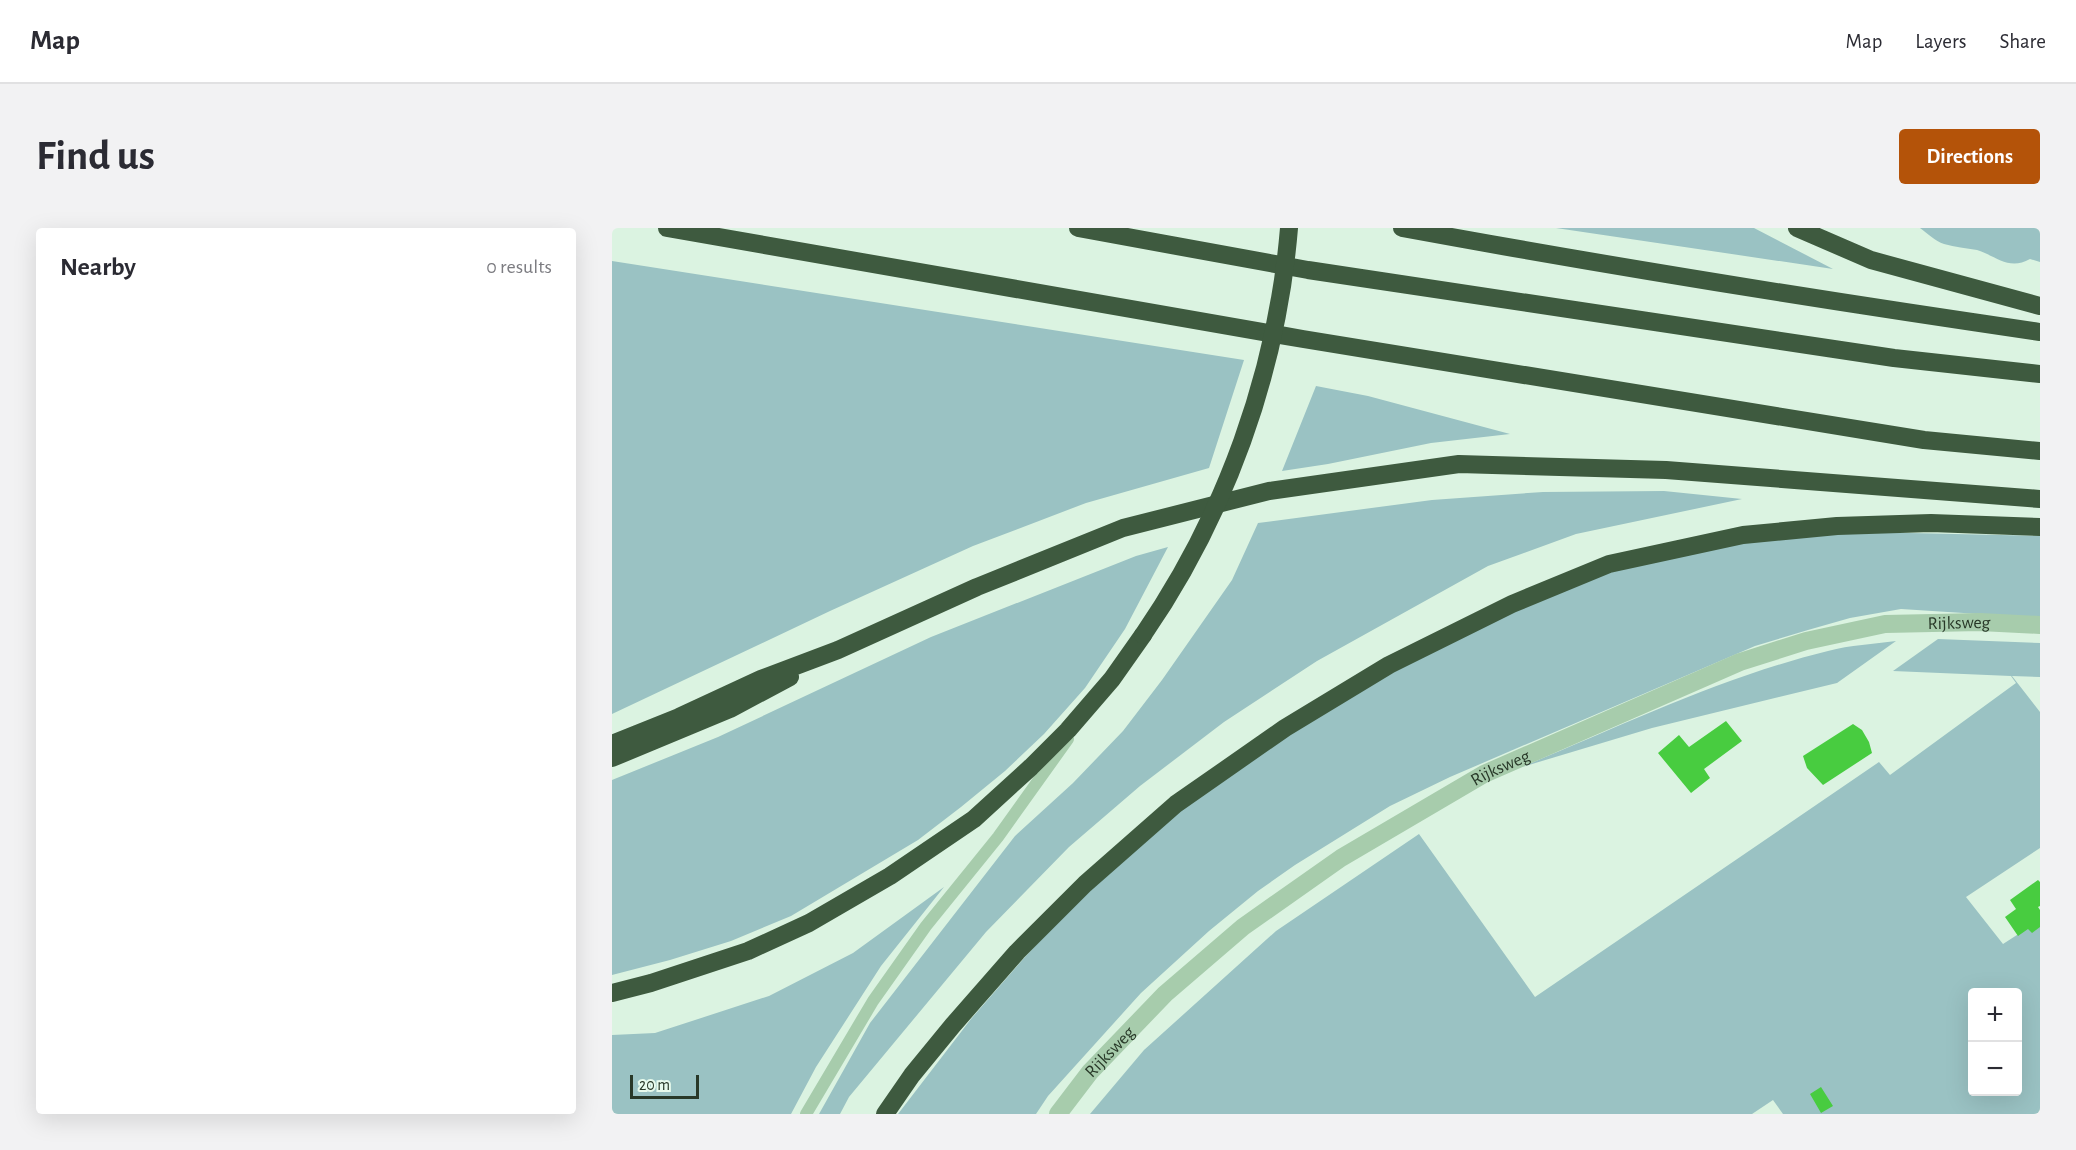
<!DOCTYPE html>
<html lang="en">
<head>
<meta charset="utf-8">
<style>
  body { margin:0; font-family:"Alegreya Sans",sans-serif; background:#f2f2f3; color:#2b2b33 }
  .controls { position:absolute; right:18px; bottom:18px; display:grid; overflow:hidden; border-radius:6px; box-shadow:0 6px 24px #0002 }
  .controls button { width:54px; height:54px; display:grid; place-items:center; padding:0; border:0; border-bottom:2px solid #e1e1e2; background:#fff; color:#2b2b33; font:30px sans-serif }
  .scale { position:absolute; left:18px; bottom:15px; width:69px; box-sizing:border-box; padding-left:6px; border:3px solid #283828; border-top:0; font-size:16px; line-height:21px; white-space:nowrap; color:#283828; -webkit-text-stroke:4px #e8fbed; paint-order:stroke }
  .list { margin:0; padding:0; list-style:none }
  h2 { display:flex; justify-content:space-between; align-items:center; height:78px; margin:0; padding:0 24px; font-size:26px }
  h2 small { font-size:20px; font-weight:400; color:#7c7c81 }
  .map { position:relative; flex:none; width:1428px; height:886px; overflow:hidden; border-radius:6px }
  header { display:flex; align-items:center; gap:36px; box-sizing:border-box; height:84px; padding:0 30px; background:#fff; border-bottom:2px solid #e1e1e2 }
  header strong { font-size:28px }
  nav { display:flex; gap:33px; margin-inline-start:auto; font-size:21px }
  .intro { display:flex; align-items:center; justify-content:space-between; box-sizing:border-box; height:144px; padding:0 36px }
  h1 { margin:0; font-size:42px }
  .button { padding:15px 27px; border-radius:6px; background:#b45309; color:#fff; font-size:21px; font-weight:700 }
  main { display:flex; gap:36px; padding:0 36px }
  aside { flex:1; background:#fff; border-radius:6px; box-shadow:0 6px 24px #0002 }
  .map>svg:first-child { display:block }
</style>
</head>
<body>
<header>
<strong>Map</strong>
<nav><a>Map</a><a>Layers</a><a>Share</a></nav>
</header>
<div class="intro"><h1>Find us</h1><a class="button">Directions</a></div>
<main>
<aside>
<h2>Nearby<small>0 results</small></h2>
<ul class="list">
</ul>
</aside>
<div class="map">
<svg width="1428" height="886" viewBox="0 0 1428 886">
  <rect width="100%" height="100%" fill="#dbf3e1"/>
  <!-- green -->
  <path fill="#9ac2c3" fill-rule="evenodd" d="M944 0H1142L1221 41Z
    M1308 0H1428V34L1418 31C1397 43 1384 28 1365 22 1354 20 1343 19 1332 16 1323 13 1315 5 1308 0Z
    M0 33 632 132 597 240 474 275 361 318 218 383 0 486Z
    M704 158 756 168 898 206 819 215 716 236 670 243Z
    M1052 263 1130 271 964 306 876 338 705 433 612 494 528 558 457 619 374 704 237 869 228 886H207L258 795 403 608 461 555 511 503 550 452 620 352 646 295 820 272 931 264Z
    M1252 304 1428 308V390L1289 381 1238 390 1196 402 1143 418 838 549 778 578 683 637 646 663 597 703 529 765 436 868 424 886H286L359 791 413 729 453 686 561 586 657 517 827 412 1058 320Z
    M556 319 513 401 473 460 432 506 393 543 349 579 306 612 179 688 119 713 58 732 0 747V552L106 509 319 409 524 328Z
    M1326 411 1428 415V449L1400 448 1428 484V620L1354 669 1391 716 1428 692V886H1171L1161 872 1140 886H478L532 822 664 703 807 606 923 769 1267 534 1278 547 1404 455 1399 448 1281 443ZM1360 764H1406V864H1360Z
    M1284 413 1225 455 1040 500 910 539C1011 497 1110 449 1216 423 1238 417 1262 416 1284 413Z
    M332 659 269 738 204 839 179 886H0V807L43 805 157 768 241 725Z"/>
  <!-- building -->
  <path fill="#48cc40" d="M1114 493 1130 513 1092 541 1098 550 1079 565 1046 525 1067 507 1077 519Z
    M1241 496 1250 502 1257 514 1260 525 1211 557 1195 540 1191 528Z
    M1426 652 1428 654V678L1426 679 1428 682V699L1420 705 1416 701 1406 708 1393 689 1404 681 1398 672Z
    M1209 859 1221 878 1209 885 1198 866Z"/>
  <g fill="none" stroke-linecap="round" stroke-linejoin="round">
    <!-- lane -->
    <path stroke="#a7ccac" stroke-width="12" d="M194 886 261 773 314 698 386 609 456 511"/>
    <!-- street -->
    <path stroke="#a7ccac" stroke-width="18" id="s1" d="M446 886 478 844 553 766 631 699 729 630 872 546 1128 434 1194 413 1273 396 1368 394 1428 397"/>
    <!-- highway -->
    <path stroke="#3e5a3f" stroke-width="18" d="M55 0 691 111 1312 212 1428 223
      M466 0 696 42 1282 130 1428 146
      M790 0C1002 39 1215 73 1428 104
      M1185 0 1259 32 1428 78
      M0 516 67 489 149 451 226 422 365 359 511 300 657 263 847 236 1054 242 1428 271
      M0 530 118 481 178 449
      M0 765 39 755 136 723 197 695 278 648 362 591 419 539 456 502 500 451 531 407
      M273 886 300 847 341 797 405 724 473 656 564 576 673 500 777 437 900 376 997 336 1131 307 1225 298 1319 295 1428 299"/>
    <!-- highway-bridge -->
    <path stroke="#3e5a3f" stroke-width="18" d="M531 407C613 288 665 145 677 0"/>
  </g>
  <g text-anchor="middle" stroke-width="4.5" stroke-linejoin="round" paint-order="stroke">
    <!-- street labels -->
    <g font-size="18" fill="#283828" stroke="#e8fbed">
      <text dy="6" stroke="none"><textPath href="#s1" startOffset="1053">Rijksweg</textPath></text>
      <text dy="6" stroke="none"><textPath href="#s1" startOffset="567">Rijksweg</textPath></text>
      <text dy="6" stroke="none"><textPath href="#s1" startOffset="81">Rijksweg</textPath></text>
    </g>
  </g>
</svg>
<div class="controls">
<button>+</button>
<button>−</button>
</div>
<div class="scale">20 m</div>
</div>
</main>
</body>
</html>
